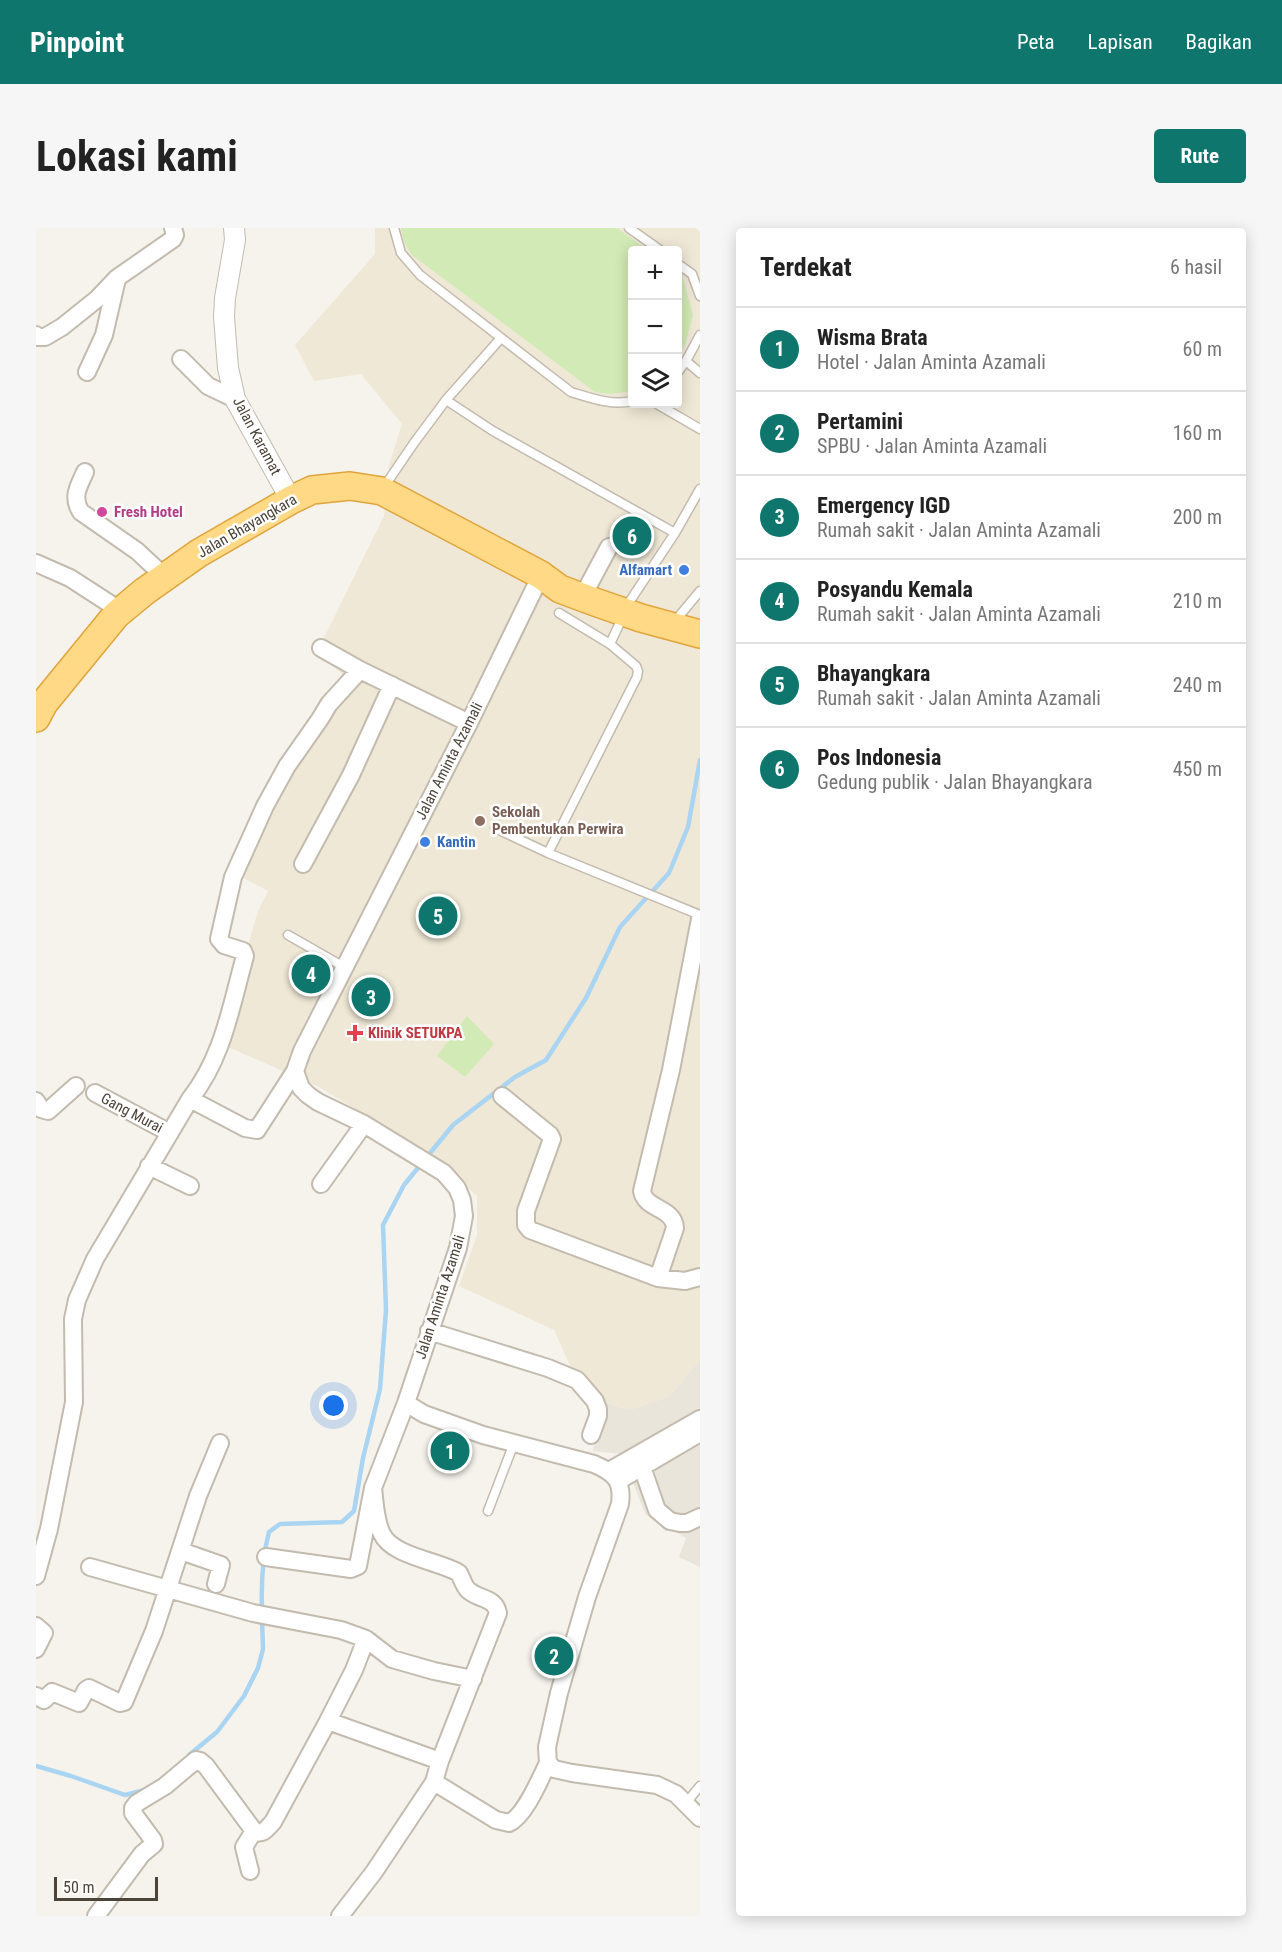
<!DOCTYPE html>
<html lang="id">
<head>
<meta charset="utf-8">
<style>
  body { margin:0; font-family:"Roboto Condensed",sans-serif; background:#f6f6f6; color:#222 }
  .controls { position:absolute; right:18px; top:18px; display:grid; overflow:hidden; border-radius:6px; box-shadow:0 3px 15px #0003 }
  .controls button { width:54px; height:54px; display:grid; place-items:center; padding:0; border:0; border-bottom:2px solid #e0e0e0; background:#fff; color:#222; font:30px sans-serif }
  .scale { position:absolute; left:18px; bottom:15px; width:104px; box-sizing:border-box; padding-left:6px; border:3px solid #4b4439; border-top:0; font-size:16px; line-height:21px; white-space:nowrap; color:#4b4439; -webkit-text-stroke:4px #fff; paint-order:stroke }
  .you { position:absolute; left:298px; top:1178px; width:21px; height:21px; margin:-15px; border:4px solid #fff; border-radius:50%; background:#1a73e8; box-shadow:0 0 0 9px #1a73e833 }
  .badge { display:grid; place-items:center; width:39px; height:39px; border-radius:50%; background:#0f766e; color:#fff; font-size:20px; font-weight:700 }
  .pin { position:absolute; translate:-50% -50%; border:3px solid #fff; box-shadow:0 2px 6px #0006 }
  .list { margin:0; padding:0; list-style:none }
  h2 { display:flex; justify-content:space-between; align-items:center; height:78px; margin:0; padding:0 24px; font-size:26px }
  h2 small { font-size:20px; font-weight:400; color:#767676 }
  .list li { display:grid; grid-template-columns:39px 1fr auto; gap:18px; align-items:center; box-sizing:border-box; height:84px; padding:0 24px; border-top:2px solid #e0e0e0 }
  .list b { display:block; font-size:22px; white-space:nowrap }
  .list p { margin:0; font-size:20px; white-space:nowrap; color:#767676 }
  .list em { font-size:20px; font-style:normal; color:#767676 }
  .icon { flex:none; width:33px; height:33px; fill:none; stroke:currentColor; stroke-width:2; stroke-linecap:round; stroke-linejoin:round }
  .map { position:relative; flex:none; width:664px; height:1688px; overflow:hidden; border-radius:6px }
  header { display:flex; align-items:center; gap:36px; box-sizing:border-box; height:84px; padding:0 30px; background:#0f766e; color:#fff }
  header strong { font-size:28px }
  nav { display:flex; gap:33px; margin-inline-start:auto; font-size:21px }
  .intro { display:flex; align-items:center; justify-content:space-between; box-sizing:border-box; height:144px; padding:0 36px }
  h1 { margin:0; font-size:42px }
  .button { padding:15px 27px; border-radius:6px; background:#0f766e; color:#fff; font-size:21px; font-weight:700 }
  main { display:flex; gap:36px; padding:0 36px }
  aside { flex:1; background:#fff; border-radius:6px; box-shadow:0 3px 15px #0003 }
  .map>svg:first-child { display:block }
</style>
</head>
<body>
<header>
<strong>Pinpoint</strong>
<nav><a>Peta</a><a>Lapisan</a><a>Bagikan</a></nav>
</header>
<div class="intro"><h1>Lokasi kami</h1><a class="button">Rute</a></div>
<main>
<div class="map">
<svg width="664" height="1688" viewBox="0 0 664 1688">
  <rect width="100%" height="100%" fill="#f6f3ec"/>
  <!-- residential -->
  <path fill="#eae5da" d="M664 1131V1339L643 1329 650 1310 610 1287 585 1226 557 1223 569 1174 593 1182 634 1168Z"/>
  <!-- education -->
  <path fill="#efe8d6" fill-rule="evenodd" d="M339 0H664V1131L634 1168 593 1182 569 1174 536 1142 518 1102 423 1058 441 1007V968L384 919 281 858 183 815 222 683 232 663 200 646 246 541 313 452 281 424 348 288 353 237 366 196 325 146 278 153 259 117 339 26ZM596 22H642V176H596Z"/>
  <!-- green -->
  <path fill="#d2eab5" d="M365 0H581L612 22H596V163L574 166 559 164 376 27 368 14Z
    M642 44 646 47 657 87 650 114 642 131Z
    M431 788 458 816 429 849 401 828Z"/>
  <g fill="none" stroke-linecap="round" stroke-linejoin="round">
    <!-- stream -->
    <path stroke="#a9d4f2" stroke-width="4.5" d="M226 1383C225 1355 226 1330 233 1304L244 1296 306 1294 318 1283 327 1230 344 1161 350 1082 347 997 368 957 417 897 479 849 510 832 550 770 584 699 633 645 652 599 664 532
      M153 1527 181 1504 208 1468 222 1440 227 1421 226 1391
      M0 1538 35 1548 89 1567 109 1562"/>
    <!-- service casing -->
    <g stroke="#c2bbae" stroke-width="11">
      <path id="service" d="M358 0 365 25 384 47 535 164C555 170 576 178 596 173
        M593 0 624 22
        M642 36 656 46 664 68
        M650 133 664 145
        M642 144 650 133 664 107
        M410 172 465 110
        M621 176 664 201
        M348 259 378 215 410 172 457 203 639 305
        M523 385 574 416
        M640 396 644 387 664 363
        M459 600 512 625 601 449 602 443 600 438 574 416 594 373 639 305 664 261
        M512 625 664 687
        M252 707 308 739
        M452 1283 478 1215
        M650 1575 664 1558"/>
    </g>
    <!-- minor casing -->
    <g stroke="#c2bbae" stroke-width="20">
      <path id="minor" d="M0 107 2 109H9L26 99 61 71 81 50 137 11 139 7 137 0
        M145 131 172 158 199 171
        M51 144 68 107 81 51
        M49 244C43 258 35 269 45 284L101 323 129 349
        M0 335 34 350 85 383
        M505 347 433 495 266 823 259 843 265 860 272 867 282 874 328 896 408 945 421 960 426 972 428 988 422 1020 370 1175 388 1186 447 1207 558 1236C579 1245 587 1253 584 1276L551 1369 523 1465 511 1519 512 1535 518 1541 536 1545 621 1557 640 1566 664 1590
        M551 360 573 319
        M285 420 324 442 433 495
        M267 636 315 547 356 457
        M59 865 134 905
        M466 868 514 907 516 911 490 983V997L494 1002 622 1050 649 1053 664 1049
        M154 871C187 830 195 778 209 728L207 723 188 717 183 711 197 649 229 578 251 538 284 491 293 476 324 442
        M0 873 5 881 12 883 40 858
        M113 938 154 958
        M285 956 328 896
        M622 1050 639 1000C638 979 609 982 606 963L635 842 664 691
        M393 1103 512 1140 541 1152 559 1173 562 1181V1188L555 1207
        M606 1239 621 1282 634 1293 644 1295H651L664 1289
        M573 1243 664 1191
        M582 1253 664 1205
        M145 1323 185 1337 180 1356
        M230 1329 315 1341 322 1338 337 1260 370 1175
        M54 1339 217 1385 305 1402 330 1411 318 1442 292 1493
        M0 1348 13 1301 38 1174 37 1091 41 1072 59 1031 154 871 209 900 221 902 259 843
        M0 1398 8 1405 0 1421
        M330 1411 356 1431 398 1443 437 1451
        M0 1468 8 1472 16 1464 43 1475 50 1462 53 1460 84 1475 88 1474 118 1403 162 1268 184 1215
        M398 1554 460 1592 473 1595C489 1588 504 1551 512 1535
        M214 1643 208 1619 218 1603
        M60 1688 106 1626 118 1616 117 1612 97 1585V1580L101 1575 129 1558 160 1532 164 1533 170 1538 218 1603C227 1608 231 1600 237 1594L292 1493 404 1533
        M304 1688 338 1644 398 1554 404 1533 462 1385C459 1369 443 1372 432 1362 428 1358 426 1351 423 1345 403 1333 356 1328 346 1306 339 1292 339 1275 337 1260"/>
    </g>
    <!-- tertiary casing -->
    <g stroke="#c2bbae" stroke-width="22">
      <path id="tertiary" d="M198 0 199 12 189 70 188 89 192 140 199 171 255 272"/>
    </g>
    <!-- trunk casing -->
    <g stroke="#e0a43c" stroke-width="30">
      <path id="trunk" d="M0 490 8 475 80 387 109 363 163 325 255 272 276 262 314 258 346 263 505 347 524 361 559 374 605 390 664 406"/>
    </g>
    <!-- service -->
    <use href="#service" stroke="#fff" stroke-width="8"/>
    <!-- minor -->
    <use href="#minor" stroke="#fff" stroke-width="16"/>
    <!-- tertiary -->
    <use href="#tertiary" stroke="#fff" stroke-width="20"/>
    <!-- trunk -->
    <use href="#trunk" stroke="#ffd985" stroke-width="27"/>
  </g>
  <!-- markers -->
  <circle fill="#d1479c" stroke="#fff" stroke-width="2" cx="66" cy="284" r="6"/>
  <g fill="#3f7fe0" stroke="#fff" stroke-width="2">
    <circle cx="648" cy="342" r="6"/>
    <circle cx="389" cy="614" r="6"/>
  </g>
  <circle fill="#8d6e63" stroke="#fff" stroke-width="2" cx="444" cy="593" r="6"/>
  <path fill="#e0444e" stroke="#fff" stroke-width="2" d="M316 796h6v6h6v6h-6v6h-6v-6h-6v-6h6z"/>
  <g text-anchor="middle" stroke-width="5" stroke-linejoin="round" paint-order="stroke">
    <!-- street labels -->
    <g font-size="15" fill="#4b4439" stroke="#fff">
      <text transform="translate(221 208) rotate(62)" y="5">Jalan Karamat</text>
      <text transform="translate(211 298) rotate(-30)" y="5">Jalan Bhayangkara</text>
      <text transform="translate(413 533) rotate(-63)" y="5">Jalan Aminta Azamali</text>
      <text transform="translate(96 885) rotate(28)" y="5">Gang Murai</text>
      <text transform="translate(404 1069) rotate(-72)" y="5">Jalan Aminta Azamali</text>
    </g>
    <!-- hotel labels -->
    <g font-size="15" font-weight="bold" fill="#b23c85" stroke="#fff" text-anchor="start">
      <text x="78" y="289">Fresh Hotel</text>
    </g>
    <!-- shop labels -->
    <g font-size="15" font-weight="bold" fill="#366cbe" stroke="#fff" text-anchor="end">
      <text x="636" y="347">Alfamart</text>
      <text x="401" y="619" text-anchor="start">Kantin</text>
    </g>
    <!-- education labels -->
    <g font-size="15" font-weight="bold" fill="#785e54" stroke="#fff" text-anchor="start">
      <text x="456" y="589">Sekolah<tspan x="456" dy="17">Pembentukan Perwira</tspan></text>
    </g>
    <!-- health labels -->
    <g font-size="15" font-weight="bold" fill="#be3a42" stroke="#fff" text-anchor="start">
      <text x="332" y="810">Klinik SETUKPA</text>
    </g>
  </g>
</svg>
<div class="controls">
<button>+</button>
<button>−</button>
<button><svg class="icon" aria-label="layers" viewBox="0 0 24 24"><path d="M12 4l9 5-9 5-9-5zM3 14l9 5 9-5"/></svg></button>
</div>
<div class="scale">50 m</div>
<div class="you"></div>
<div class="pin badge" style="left:414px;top:1223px">1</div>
<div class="pin badge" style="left:518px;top:1428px">2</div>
<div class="pin badge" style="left:335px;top:769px">3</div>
<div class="pin badge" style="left:275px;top:746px">4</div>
<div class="pin badge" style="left:402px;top:688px">5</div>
<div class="pin badge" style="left:596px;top:308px">6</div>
</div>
<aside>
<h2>Terdekat<small>6 hasil</small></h2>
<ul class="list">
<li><span class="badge">1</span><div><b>Wisma Brata</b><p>Hotel · Jalan Aminta Azamali</p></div><em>60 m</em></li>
<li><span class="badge">2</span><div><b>Pertamini</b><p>SPBU · Jalan Aminta Azamali</p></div><em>160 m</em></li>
<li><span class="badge">3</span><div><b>Emergency IGD</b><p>Rumah sakit · Jalan Aminta Azamali</p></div><em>200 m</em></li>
<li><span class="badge">4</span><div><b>Posyandu Kemala</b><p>Rumah sakit · Jalan Aminta Azamali</p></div><em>210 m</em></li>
<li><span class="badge">5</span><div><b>Bhayangkara</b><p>Rumah sakit · Jalan Aminta Azamali</p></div><em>240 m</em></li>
<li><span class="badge">6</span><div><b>Pos Indonesia</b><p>Gedung publik · Jalan Bhayangkara</p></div><em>450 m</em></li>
</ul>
</aside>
</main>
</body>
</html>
